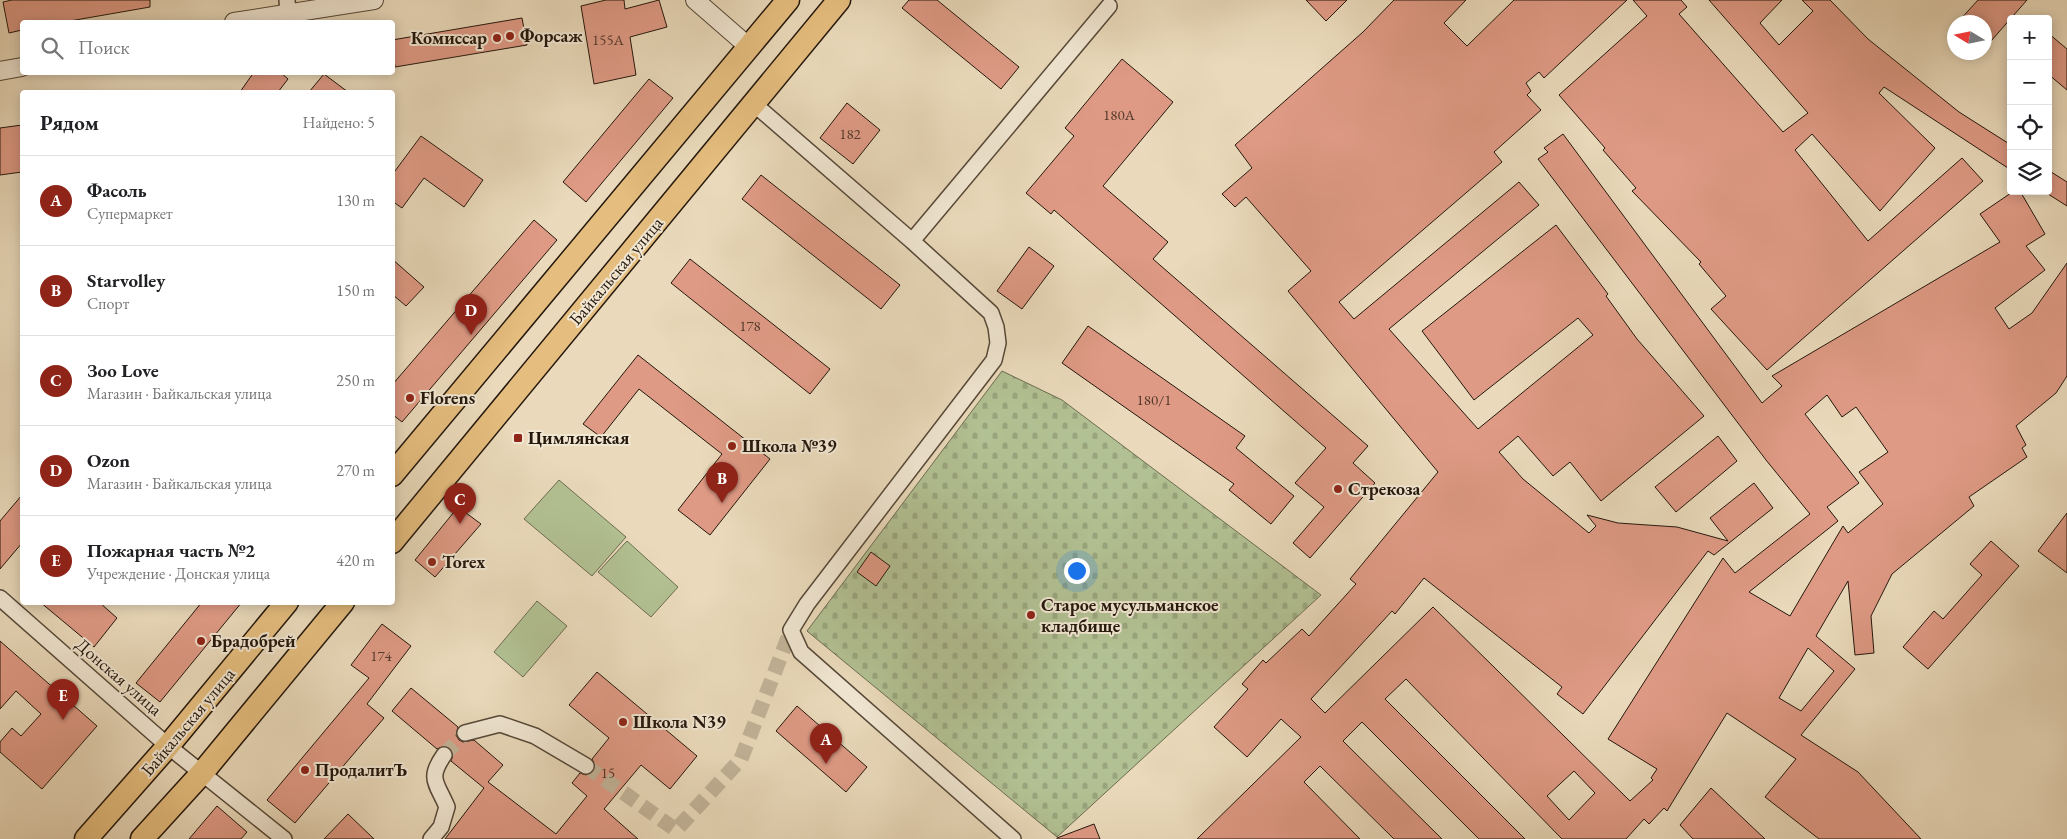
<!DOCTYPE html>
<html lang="ru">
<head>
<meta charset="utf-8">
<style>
  body { margin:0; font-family:"EB Garamond",serif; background:#f6f6f6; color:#202124 }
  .controls { position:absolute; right:15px; top:15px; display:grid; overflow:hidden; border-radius:5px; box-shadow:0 2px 12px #0003 }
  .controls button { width:45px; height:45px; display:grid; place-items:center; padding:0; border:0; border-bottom:1px solid #e0e0e0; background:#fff; color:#202124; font:25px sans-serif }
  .compass { position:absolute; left:1947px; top:15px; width:45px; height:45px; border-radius:50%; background:#fff; box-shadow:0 2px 12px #0003; rotate:280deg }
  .you { position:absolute; left:1076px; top:570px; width:18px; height:18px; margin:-12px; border:4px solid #fff; border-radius:50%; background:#1a73e8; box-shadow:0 0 0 8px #1a73e833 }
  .badge { display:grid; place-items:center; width:32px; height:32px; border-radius:50%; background:#8f2418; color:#fff; font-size:16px; font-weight:700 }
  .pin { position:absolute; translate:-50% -41px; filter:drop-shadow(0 1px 2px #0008) }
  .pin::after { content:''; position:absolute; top:26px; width:18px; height:15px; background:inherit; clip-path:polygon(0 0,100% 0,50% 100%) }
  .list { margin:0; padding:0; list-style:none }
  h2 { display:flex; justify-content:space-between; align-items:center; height:65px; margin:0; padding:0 20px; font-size:21px }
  h2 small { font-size:16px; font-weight:400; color:#757577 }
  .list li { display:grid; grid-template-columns:32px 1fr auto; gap:15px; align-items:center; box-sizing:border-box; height:90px; padding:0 20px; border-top:1px solid #e0e0e0 }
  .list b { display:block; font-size:19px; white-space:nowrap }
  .list p { margin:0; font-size:16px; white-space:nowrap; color:#757577 }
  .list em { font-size:16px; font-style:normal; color:#757577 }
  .icon { flex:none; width:28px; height:28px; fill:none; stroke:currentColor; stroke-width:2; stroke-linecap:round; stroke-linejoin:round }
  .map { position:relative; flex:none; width:2067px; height:839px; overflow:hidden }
  .search { position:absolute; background:#fff; box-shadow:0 2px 12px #0003; left:20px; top:20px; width:375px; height:55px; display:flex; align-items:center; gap:12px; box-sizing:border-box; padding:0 18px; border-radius:5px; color:#757577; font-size:19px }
  .panel { position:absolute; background:#fff; box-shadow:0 2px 12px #0003; left:20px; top:90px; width:375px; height:515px; border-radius:5px }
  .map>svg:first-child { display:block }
</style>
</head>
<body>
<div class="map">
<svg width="2067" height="839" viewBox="0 0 2067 839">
  <defs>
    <pattern id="cemetery-stones" width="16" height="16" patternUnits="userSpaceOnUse" patternTransform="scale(1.25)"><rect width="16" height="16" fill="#b2c193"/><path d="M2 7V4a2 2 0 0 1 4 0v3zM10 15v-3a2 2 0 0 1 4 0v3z" fill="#99a57e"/></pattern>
  </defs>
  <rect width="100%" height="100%" fill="#eadabb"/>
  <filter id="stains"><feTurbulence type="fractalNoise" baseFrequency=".004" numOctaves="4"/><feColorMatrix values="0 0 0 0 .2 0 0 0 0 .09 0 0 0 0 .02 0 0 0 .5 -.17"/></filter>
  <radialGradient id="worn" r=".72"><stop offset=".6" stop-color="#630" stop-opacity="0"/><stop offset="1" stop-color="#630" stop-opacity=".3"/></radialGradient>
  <!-- grass -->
  <path fill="#b2c193" stroke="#6b6c50" d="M559 480 626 537 592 576 524 519Z
    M627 541 678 587 651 617 598 572Z
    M537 601 567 626 523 677 494 652Z"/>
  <!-- cemetery -->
  <path fill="url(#cemetery-stones)" stroke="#6b6c50" d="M1002 371 1062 400 1321 595 1057 837 807 631Z"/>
  <!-- building -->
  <path fill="#df9a85" stroke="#24170c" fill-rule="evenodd" d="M12 0H150V7L64 22H22V30L9 33 3 2Z
    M606 0H624L625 9 659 0 667 27 630 37 636 75 594 84 581 6Z
    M909 0H937L1019 67 1001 89 902 8Z
    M1306 0H1347L1326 21Z
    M1394 0H1466L1444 23 1467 46 1514 0H1627L1544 78 1539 72 1526 83 1531 91 1527 95 1541 110 1494 152 1502 162 1339 302 1354 319 1519 182 1539 205 1389 329 1478 429 1593 335 1578 318 1474 400 1422 331 1556 225 1608 294 1606 296 1637 339 1704 416 1601 501 1570 462 1553 476 1518 436 1499 452 1523 479 1589 533 1596 526 1587 515 1618 523 1677 527 1728 541 1710 518 1754 483 1773 508 1714 555 1708 551 1583 714 1557 694 1562 687 1424 578 1395 614 1392 611 1311 699 1325 713 1433 607 1630 801 1653 780 1651 778 1657 769 1608 739 1723 558 1735 573 1810 514 1766 460 1538 159 1548 152 1544 148 1563 134 1762 403 1782 386 1772 376 2000 242 1980 214 2014 191H2020L2045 234 2026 246 2045 270 1995 308 2009 329 2032 313 2067 263V376L2056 393 2016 426 2026 445 2022 448 2027 457 1969 497 1974 506 1892 574 1871 616 1874 653 1855 655 1848 581 1816 636 1855 669 1801 735 1858 772 1921 839H1819L1765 797 1796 759 1727 713 1667 811 1664 808 1649 824 1644 819 1626 839H1562L1406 679 1385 699 1525 839H1479L1362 722 1343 741 1442 839H1394L1320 766 1304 782 1360 839H1197L1301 737 1281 719 1247 757 1214 727 1248 689 1242 684 1263 660 1266 663 1302 629 1309 636 1356 584 1350 579 1438 472 1288 291 1311 271 1246 197 1235 207 1222 194 1252 168 1235 145 1363 32ZM1827 395 1842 417 1856 407 1888 452 1859 472 1883 504 1848 533 1843 526 1790 616 1749 592 1838 521 1827 507 1859 483 1805 414ZM1808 648 1834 671 1801 711 1779 698ZM1574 771 1595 793 1569 820 1547 796Z
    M1633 0H1681L1687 7 1679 14 1783 132 1808 113 1709 0H1782L1760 23 1779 45 1813 11 1802 0H1830L1868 39 1959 112 2011 145V170L1884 87 1879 93 1935 148 1880 211 1812 134 1795 150 1868 241 1962 158 1983 181 1767 370 1711 309 1726 296 1699 264 1701 262 1632 191 1636 188 1603 150 1605 148 1559 95 1647 16Z
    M1978 0H2027L1984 49V22H1958Z
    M522 18 527 45 395 67 392 40Z
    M2048 33 2067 49V90L2048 74Z
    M1122 59 1173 102 1103 186 1168 242 1153 259 1368 446 1353 463 1375 483 1310 558 1293 543 1324 507 1295 483 1326 448 1054 210 1051 214 1026 193 1074 136 1065 128Z
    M254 72H280L288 79 278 92H240Z
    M324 74 348 92H309Z
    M649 79 673 98 586 202 563 182Z
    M847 103 880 130 853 164 820 138Z
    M22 125V172L0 175V128Z
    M421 136 483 180 464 207 424 178 402 208 392 201V175Z
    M2048 170 2067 182V206L2048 194Z
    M761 175 900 285 881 309 742 199Z
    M534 220 557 240 402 422 392 414V385Z
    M1029 247 1054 266 1022 309 997 291Z
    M392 259 424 287 406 306 392 294Z
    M690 259 830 369 810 394 671 283Z
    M1088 326 1245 436 1236 448 1294 496 1271 524 1229 490 1234 484 1062 363Z
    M638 355 770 459 710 535 678 510 722 454 639 389 601 437 583 424Z
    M1718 436 1737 461 1676 512 1655 487Z
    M22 495V543L0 569V521Z
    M458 507 481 524 435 577 415 560Z
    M2067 513V573L2038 551Z
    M1991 541 2019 566 1928 669 1903 647 1934 611 1943 619 1982 575 1970 564Z
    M871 552 890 566 876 586 857 572Z
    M40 602H99L117 618 94 647Z
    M202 602H242L160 702 136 683Z
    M382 624 411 646 367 704 384 718 295 823 267 800 369 678 351 665Z
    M0 641 97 726 42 789 0 752V742L12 728 21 736 41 714 16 691 0 709Z
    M597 672 697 756 670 789 641 765 604 809 638 839H445L484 788 451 761 453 755 449 747 444 746 437 749 392 711 411 688 458 727 456 735 459 740 463 742 474 740 503 765 488 782 556 834 587 796 572 783 580 773 586 775 594 771 595 766 592 759 609 738 569 705Z
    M797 706 867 767 846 792 776 731Z
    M1711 788 1765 839H1693L1680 825Z
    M217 806 247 832 241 839H189Z
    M348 814 374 839H324Z
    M1094 824 1100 839H1057V838Z"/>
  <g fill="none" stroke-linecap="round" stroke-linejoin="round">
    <!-- minor-tunnel -->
    <path stroke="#c2b398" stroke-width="15" stroke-dasharray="15 8" stroke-linecap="butt" d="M444 755 465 733
      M586 766 676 830 741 759 791 630"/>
    <!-- minor casing -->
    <g stroke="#564838" stroke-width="18">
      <path id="minor" d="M287 0 288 13
        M754 104 912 241 991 313 996 327 998 343 994 360 807 604 791 630 801 652 1013 839
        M912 241 1109 6
        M0 598 168 746 284 839
        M465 733 500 724 535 736 586 766
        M431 839 441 827 447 807C437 783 427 779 444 755"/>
    </g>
    <!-- tertiary casing -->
    <g stroke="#564838" stroke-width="20">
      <path id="tertiary" d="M695 0 749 47
        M234 22 374 0
        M0 71 22 67"/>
    </g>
    <!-- primary casing -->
    <g stroke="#24170c" stroke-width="25">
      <path id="primary" d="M392 475 788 0
        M392 542 839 0
        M86 839 168 746 287 602
        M142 839 202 773 343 602"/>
    </g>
    <!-- minor -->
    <use href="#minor" stroke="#f1e7d3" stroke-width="15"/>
    <!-- tertiary -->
    <use href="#tertiary" stroke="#f1e7d3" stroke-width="18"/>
    <!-- primary -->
    <use href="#primary" stroke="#e5bd7e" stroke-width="22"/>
  </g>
  <!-- markers -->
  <g fill="#8f2418" stroke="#f1e7d3" stroke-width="2">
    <circle cx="510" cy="36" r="5"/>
    <circle cx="497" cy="38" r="5"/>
    <circle cx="410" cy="398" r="5"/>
    <rect x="513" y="433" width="10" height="10" rx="2.5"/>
    <circle cx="732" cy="446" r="5"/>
    <circle cx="1338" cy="489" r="5"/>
    <circle cx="432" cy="562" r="5"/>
    <circle cx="1031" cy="615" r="5"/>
    <circle cx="201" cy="641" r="5"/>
    <circle cx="623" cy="722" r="5"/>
    <circle cx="305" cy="770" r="5"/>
  </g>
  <g text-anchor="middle" stroke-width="4" stroke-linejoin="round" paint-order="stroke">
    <!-- number labels -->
    <g font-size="15" fill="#53382a">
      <text x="608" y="45">155А</text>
      <text x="1119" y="120">180А</text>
      <text x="850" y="139">182</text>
      <text x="750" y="331">178</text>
      <text x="1154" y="405">180/1</text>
      <text x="381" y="661">174</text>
      <text x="608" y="778">15</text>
    </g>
    <!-- poi labels -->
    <g font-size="18" font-weight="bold" fill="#24170c" stroke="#f1e7d3" text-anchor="start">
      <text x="520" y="42">Форсаж</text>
      <text x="487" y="44" text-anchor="end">Комиссар</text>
      <text x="420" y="404">Florens</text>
      <text x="528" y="444">Цимлянская</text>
      <text x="742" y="452">Школа №39</text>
      <text x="1348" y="495">Стрекоза</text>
      <text x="442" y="568">Torex</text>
      <text x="1041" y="611">Старое мусульманское<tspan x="1041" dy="21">кладбище</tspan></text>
      <text x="211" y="647">Брадобрей</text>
      <text x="633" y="728">Школа N39</text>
      <text x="315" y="776">ПродалитЪ</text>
    </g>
    <!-- street labels -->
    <g font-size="18" fill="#24170c" stroke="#f1e7d3">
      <text transform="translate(616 271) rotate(-50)" y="6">Байкальская улица</text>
      <text transform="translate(119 677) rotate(41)" y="6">Донская улица</text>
      <text transform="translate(188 722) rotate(-50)" y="6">Байкальская улица</text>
    </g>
  </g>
  <rect width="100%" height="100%" filter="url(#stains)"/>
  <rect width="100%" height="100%" fill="url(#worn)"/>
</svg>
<div class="controls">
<button>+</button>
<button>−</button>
<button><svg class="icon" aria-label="locate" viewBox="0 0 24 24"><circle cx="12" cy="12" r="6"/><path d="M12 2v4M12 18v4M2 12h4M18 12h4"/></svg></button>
<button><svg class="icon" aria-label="layers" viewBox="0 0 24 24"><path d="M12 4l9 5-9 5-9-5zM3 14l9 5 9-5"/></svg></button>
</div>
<svg class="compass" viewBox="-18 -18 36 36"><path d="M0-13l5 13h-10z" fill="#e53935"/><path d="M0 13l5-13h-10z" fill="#757577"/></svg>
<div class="you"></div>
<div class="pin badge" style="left:826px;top:764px">A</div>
<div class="pin badge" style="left:722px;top:503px">B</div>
<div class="pin badge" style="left:460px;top:524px">C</div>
<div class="pin badge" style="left:471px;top:335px">D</div>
<div class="pin badge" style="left:63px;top:720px">E</div>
<div class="search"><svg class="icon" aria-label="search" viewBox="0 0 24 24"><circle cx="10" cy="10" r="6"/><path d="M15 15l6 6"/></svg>Поиск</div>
<section class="panel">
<h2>Рядом<small>Найдено: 5</small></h2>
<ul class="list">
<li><span class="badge">A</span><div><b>Фасоль</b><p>Супермаркет</p></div><em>130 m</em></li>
<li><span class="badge">B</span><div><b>Starvolley</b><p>Спорт</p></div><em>150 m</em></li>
<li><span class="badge">C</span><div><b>Зоо Love</b><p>Магазин · Байкальская улица</p></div><em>250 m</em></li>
<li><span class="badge">D</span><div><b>Ozon</b><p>Магазин · Байкальская улица</p></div><em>270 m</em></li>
<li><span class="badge">E</span><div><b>Пожарная часть №2</b><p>Учреждение · Донская улица</p></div><em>420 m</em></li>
</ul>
</section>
</div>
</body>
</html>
